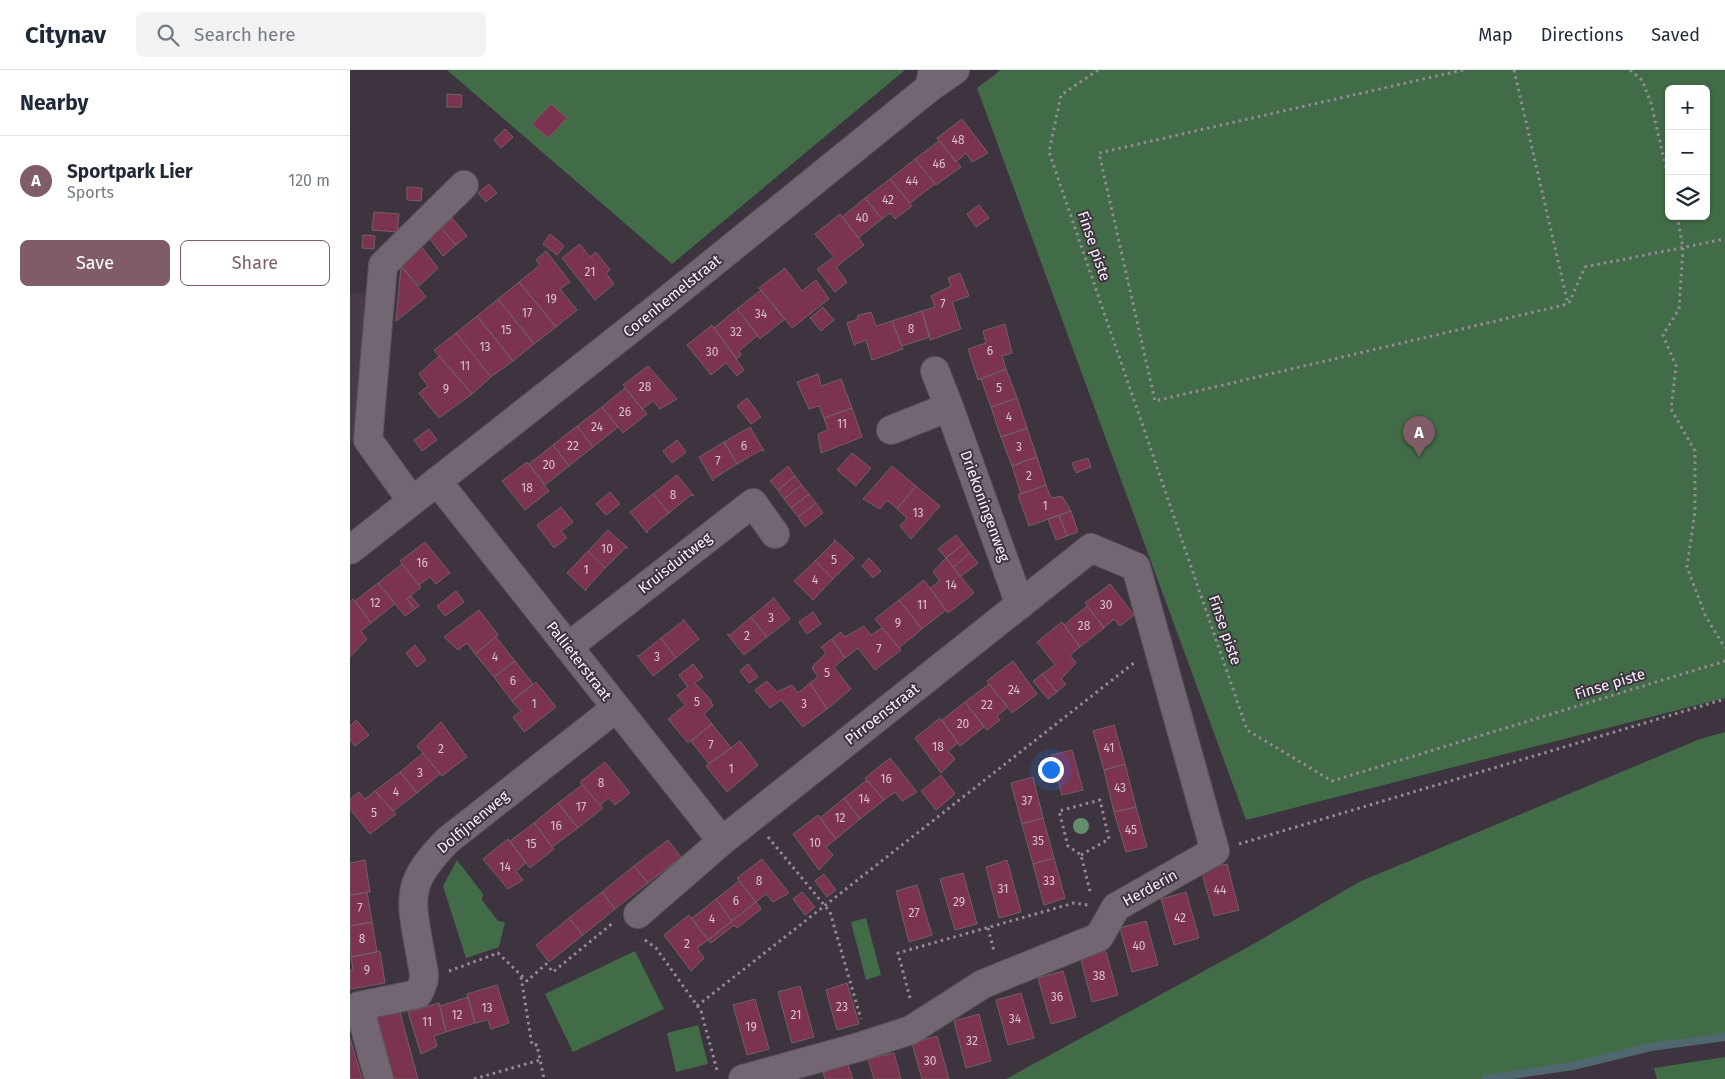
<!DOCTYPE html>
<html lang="en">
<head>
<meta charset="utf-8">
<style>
  body { margin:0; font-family:"Fira Sans",sans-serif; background:#f2f2f3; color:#1f2937 }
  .controls { position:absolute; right:15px; top:15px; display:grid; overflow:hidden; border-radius:8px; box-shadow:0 1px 4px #0004 }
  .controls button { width:45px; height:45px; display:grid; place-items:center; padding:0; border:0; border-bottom:1px solid #e0e1e3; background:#fff; color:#1f2937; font:25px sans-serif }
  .you { position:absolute; left:700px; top:699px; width:18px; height:18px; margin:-12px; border:4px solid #fff; border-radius:50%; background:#1a73e8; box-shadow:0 0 0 8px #1a73e833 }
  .badge { display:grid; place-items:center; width:32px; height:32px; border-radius:50%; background:#7f5c66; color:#fff; font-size:16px; font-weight:700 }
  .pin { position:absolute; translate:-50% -41px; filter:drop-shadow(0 1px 2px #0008) }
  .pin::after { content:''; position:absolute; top:26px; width:18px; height:15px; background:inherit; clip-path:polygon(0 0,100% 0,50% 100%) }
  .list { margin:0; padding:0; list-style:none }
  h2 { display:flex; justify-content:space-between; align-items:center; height:65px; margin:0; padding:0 20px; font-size:21px }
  h2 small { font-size:16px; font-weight:400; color:#747a83 }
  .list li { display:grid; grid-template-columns:32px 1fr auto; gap:15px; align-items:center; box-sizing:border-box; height:90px; padding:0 20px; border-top:1px solid #e0e1e3 }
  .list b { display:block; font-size:19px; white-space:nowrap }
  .list p { margin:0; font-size:16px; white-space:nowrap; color:#747a83 }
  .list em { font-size:16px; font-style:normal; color:#747a83 }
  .actions { display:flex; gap:10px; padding:15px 20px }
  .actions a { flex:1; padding:11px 0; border:1px solid #7f5c66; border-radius:8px; text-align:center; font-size:18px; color:#7f5c66 }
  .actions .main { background:#7f5c66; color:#fff }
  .icon { flex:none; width:28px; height:28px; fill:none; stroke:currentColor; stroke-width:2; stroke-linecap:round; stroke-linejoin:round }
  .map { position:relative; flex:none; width:1375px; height:1009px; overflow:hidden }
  header { display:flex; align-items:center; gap:30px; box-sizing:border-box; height:70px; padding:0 25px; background:#fff; border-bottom:1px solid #e0e1e3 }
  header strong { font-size:24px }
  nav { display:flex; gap:28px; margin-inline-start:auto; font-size:18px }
  .search { width:350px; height:45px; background:#f2f2f3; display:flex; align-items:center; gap:12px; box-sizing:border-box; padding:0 18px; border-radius:8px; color:#747a83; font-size:19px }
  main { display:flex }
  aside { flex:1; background:#fff }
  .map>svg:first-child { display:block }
</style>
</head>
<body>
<header>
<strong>Citynav</strong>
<div class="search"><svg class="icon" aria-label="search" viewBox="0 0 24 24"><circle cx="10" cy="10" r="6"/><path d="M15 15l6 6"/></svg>Search here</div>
<nav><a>Map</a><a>Directions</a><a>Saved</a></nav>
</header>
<main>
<aside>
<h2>Nearby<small></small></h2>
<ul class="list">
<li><span class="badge">A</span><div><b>Sportpark Lier</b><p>Sports</p></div><em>120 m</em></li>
</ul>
<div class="actions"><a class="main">Save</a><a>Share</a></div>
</aside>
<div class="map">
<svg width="1375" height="1009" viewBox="0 0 1375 1009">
  <rect width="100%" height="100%" fill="#3e343f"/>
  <!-- built -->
  <path fill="#493a4b" d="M0 223 21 224 7 373 0 372Z"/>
  <!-- green -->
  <path fill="#426b48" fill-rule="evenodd" d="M97 0H555L322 194Z
    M651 0H1375V628L896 750 627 18ZM1319 19H1356V146H1319Z
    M1375 662V967L1301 977 1223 996 1135 1009H656L907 872 1009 812 1350 669Z
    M107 790 133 824 132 830 148 851 155 852 149 877 116 888 93 816Z
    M516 848 531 905 516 910 501 852Z
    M285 881 314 939 223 982 195 924Z
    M348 955 358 994 326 1002 317 963Z
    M1375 987V1009H1307L1304 998Z"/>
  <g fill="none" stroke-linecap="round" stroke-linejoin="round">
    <!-- stream -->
    <path stroke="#50676f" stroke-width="8" d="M1135 1009 1223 996 1301 977 1375 967"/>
  </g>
  <!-- building -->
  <path fill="#7c3350" stroke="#716065" d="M97 24 112 25 111 37H97Z
    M201 34 217 48 198 68 182 54Z
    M612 49 638 83 622 92 616 83 606 92 587 68Z
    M155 59 163 67 151 78 144 70Z
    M589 71 611 97 586 115 565 89Z
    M565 89 585 114 560 133 540 109Z
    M540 109 562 136 545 149 540 143 532 149 515 128Z
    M139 114 147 123 136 132 128 123Z
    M57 117 72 118 71 131 57 130Z
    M515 128 532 149 508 168 492 147Z
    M629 135 639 148 626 157 617 144Z
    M24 142 49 144 47 162 22 160Z
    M490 144 514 175 486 197 497 212 485 222 467 199 484 187 465 164Z
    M102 148 117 166 106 175 91 158Z
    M91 158 106 175 93 186 79 168Z
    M200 164 214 176 207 185 193 174Z
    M13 165 25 166 24 179 12 178Z
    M230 174 240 187 246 182 260 200 256 203 264 214 245 230 212 188Z
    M71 176 88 198 69 216 51 196Z
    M196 181 220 212 210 219 227 240 206 257 169 212 190 195 186 190Z
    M51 196 76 227 46 251Z
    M435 198 452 221 466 210 479 229 442 258 409 218Z
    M610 203 619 226 602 232 611 259 580 270 572 241 585 237 581 226 601 216 598 208Z
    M169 212 206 257 184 274 148 229Z
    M411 220 435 249 410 269 387 239Z
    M148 229 184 274 163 291 127 246Z
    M473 237 484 250 471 261 460 248Z
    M387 239 408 265 389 281 391 285 387 289 364 258Z
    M572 241 580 267 552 276 542 251Z
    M521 242 526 256 542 251 553 279 522 290 516 270 504 275 497 253 508 249 507 246Z
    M127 246 163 291 141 307 106 263Z
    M655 254 662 283 652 286 656 299 628 310 618 279 636 273 633 261Z
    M362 255 394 300 387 306 376 293 361 305 337 275Z
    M106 263 141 307 122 324 84 280Z
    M89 286 122 324 89 348 69 323 78 316 69 304Z
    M298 296 327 329 310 339 303 331 292 339 273 315Z
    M656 299 667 328 641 337 631 309Z
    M468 304 471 316 491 309 502 338 474 348 469 336 459 339 447 312Z
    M275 318 297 344 273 363 252 337Z
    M397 328 411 347 401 354 387 336Z
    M667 328 677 358 651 367 641 337Z
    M252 337 268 357 243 377 227 356Z
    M502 338 512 367 471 383 468 364 478 360 474 348Z
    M227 356 243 377 219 396 203 375Z
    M400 357 414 381 411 380 387 394 374 372Z
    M677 358 687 387 662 396 651 367Z
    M79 359 87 370 72 381 64 370Z
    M327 370 336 382 322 393 313 381Z
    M374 372 387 394 363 409V411L349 387Z
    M203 375 219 396 195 415 179 394Z
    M502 383 521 398 506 416 487 400Z
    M687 387 696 415 671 424 662 396Z
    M738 388 741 397 726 403 722 393Z
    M177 392 199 421 175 440 152 411Z
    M438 396 445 406 428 420 420 411Z
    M542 396 566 416 547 439 537 430 530 439 513 429Z
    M327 405 344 426 341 425 319 443 303 424Z
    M445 406 452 415 434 429 428 420Z
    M452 415 459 424 441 438 434 429Z
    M696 415 701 428 712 426 721 441 679 456 668 425Z
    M566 416 590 436 561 469 550 456 557 448 547 439Z
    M260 422 270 434 256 445 246 434Z
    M303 424 319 443 297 461V463L280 442Z
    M459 424 466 433 448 447 441 438Z
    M466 433 473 443 455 457 448 447Z
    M211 437 223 452 211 461 217 468 204 478 187 455Z
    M721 441 728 462 717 466 709 445Z
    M709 445 717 466 706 470 698 449Z
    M258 460 278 478H275L255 498 238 481Z
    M606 465 613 474 596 488 588 479Z
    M484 469 504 488 483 509 465 491 485 471Z
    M75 472 100 503 86 514 80 507 69 515 50 491Z
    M613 474 620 483 603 497 596 488Z
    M238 481 255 498 236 519V521L217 503Z
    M620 483 628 493 610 507 603 497Z
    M519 488 531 501 523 508 512 496Z
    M596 488 624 523 598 543 580 518 590 511 583 502Z
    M465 491 483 509 463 530 444 511Z
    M52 494 71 517 57 529 65 539 55 546 28 513Z
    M574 510 596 540 572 559 549 530Z
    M28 513 45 534 21 553 5 531Z
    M760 514 784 545 770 556 764 549 754 558 735 533Z
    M106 521 114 532 95 546 87 536Z
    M61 526 69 536 65 539 57 529Z
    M423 527 440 549 417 567 401 547 423 529Z
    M3 529 21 553 11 561 17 569 0 587V531Z
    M549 530 572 559 549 578 525 549Z
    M737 536 754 558 730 577 714 555Z
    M129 540 148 565 125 584 117 573 108 580 94 567Z
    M463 542 471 554 457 564 449 552Z
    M401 547 417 567 394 585 377 564 380 565Z
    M333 549 349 569 326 588 311 568 333 551Z
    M712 552 730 577 720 585 726 593 711 609 716 614 707 622 692 604 705 595 687 572Z
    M514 556 521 565 532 558 551 580 525 600 508 578 495 588 482 569 491 562 495 567Z
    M146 567 165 591 144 607 125 584Z
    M311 568 326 588 303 606 287 585 289 586Z
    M482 569 495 588 484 597 501 619 477 639 460 613 468 607 462 598 464 595 476 583 471 577Z
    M65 575 76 590 67 597 56 583Z
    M165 591 183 614 162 631 144 607Z
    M663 591 687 624 662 643 637 611Z
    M343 594 353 607 345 613 360 629 363 636 354 644 362 654 338 673 318 649 335 635 327 625 338 617 329 605Z
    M398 594 408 607 399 613 390 601Z
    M692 604 707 622 698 629 683 611Z
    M417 611 427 622 442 615 448 623 460 613 477 639 453 657 431 630 420 638 405 620Z
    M186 612 206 637 174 662 163 647 171 641 162 631Z
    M639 614 658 637 647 646 650 650 637 660 615 632Z
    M615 632 634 657 610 676 592 650Z
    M590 648 608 673 598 681 605 689 591 703 565 668Z
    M6 650 19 665 5 676 0 670V656Z
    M91 652 117 687 92 706 67 676Z
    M362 654 381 678 359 694 341 671Z
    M764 655 775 694 754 700 743 661Z
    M390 671 408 695 377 722 356 696Z
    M722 680 733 720 712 725 701 685Z
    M73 683 90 704 67 723 50 702Z
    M540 688 567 722 552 731 545 722 534 730 515 708Z
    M255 692 280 723 265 735 259 728 250 735 230 712Z
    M775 694 786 737 764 742 754 700Z
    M50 702 67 723 43 741 25 721Z
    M591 705 605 724 586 740 571 721Z
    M683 707 693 748 672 754 661 713Z
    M517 710 534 730 510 749 494 728Z
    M232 715 253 738 228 758 208 733Z
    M25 721 46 744 20 764 0 739V729L9 722 15 729Z
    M494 728 510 749 486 769 470 748Z
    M208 733 228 758 202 777 184 753Z
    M786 737 797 777 776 782 764 742Z
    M468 745 486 769 476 777 483 785 469 800 443 764Z
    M693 748 704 788 683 794 672 754Z
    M184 753 204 779 180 798 160 771Z
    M158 769 176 793 166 801 173 810 158 819 133 789Z
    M318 770 331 787 298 813 284 796Z
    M704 788 715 828 694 835 683 794Z
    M412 789 439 823 423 832 416 824 406 832 387 808Z
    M15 790 20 822 0 825V793Z
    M657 790 671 842 649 848 636 797Z
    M877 794 889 840 864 846 851 800Z
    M284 796 298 813 265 839 252 822Z
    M613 803 627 854 605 860 590 809Z
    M474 804 486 820 477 827 465 811Z
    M389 811 406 832 382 851 366 829Z
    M567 815 582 865 559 872 546 821Z
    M17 822 22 852 0 856V825Z
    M252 822 265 839 233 865 219 848Z
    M452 822 465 837 455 845 443 829Z
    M836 822 849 868 824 875 811 829Z
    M366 829 382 851 358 870 342 848Z
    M406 832 411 839 387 858 384 855 361 873 358 870Z
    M339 845 358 870 347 878 354 888 341 901 314 865Z
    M219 848 233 865 199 892 186 875Z
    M796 851 808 895 782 902 770 858Z
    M22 852 27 882 1 887 0 856Z
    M755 879 768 925 742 932 730 886Z
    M30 881 35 913 0 919V900H3L1 887Z
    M713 901 726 947 701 954 688 908Z
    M497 913 509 954 487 960 476 920Z
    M147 915 159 953 141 959 138 950 125 953 117 924Z
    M450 916 464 967 442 973 428 922Z
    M671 923 684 968 658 975 646 930Z
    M118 927 125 953 96 962 90 936Z
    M405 929 419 979 397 985 383 935Z
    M89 933 96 962 84 966 87 976 71 984 58 942Z
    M49 939 68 1009H44L26 946Z
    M629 944 641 991 616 998 604 951Z
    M587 966 599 1009H572L562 973Z
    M0 968 12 1009H0Z
    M544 983 551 1009H524L518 989Z
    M498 995 503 1009H475L473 1002Z"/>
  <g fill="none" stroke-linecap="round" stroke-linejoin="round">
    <!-- minor casing -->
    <g stroke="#5c535d" stroke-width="30">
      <path id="minor" d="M583 0 579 18 605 0
        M585 301 599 337
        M541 360 599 337 670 535
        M87 411 372 771
        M62 431 18 370 33 195 114 115
        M0 480 306 239 579 18
        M218 577 403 433 425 464
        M288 844 372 771 741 478 786 497 865 781 766 837 749 867 633 914 561 960 509 977 393 1009
        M29 1009 9 936 68 924C77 907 74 905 71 887 61 829 53 815 98 770L266 638"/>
    </g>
    <!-- path -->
    <path stroke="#948b95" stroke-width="3" stroke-dasharray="2.5 4" stroke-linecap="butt" d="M748 0 711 25 699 82 897 660 982 711 1375 591
      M1113 0 749 83 805 331 1218 234
      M1164 0 1218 234
      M1280 0 1292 10 1301 33 1319 111
      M1327 146 1333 178 1329 239 1313 265 1326 296 1321 339 1345 381V441L1337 497 1355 545 1375 578
      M1219 233 1235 197 1375 169
      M418 767 480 842 511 949
      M889 774 1375 629
      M731 785 759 769 750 730 709 741 718 776 731 785 741 825
      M638 858 644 881
      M295 870 306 878 351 941 367 1000
      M99 901 148 883 177 911 196 894 203 902 264 852
      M171 907 182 975H187L194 1009
      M560 928 548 883 724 833 738 835
      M347 936 785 592
      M124 1009 190 990"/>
    <!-- minor -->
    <use href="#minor" stroke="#726673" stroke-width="28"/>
  </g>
  <!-- trees -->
  <circle fill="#628e6a" cx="731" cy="756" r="8"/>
  <g text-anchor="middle" stroke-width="4" stroke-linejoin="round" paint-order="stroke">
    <!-- number labels -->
    <g font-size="12" fill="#dac2d0">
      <text x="608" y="74">48</text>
      <text x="589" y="98">46</text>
      <text x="562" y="115">44</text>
      <text x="538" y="134">42</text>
      <text x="512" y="152">40</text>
      <text x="240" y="206">21</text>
      <text x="201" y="233">19</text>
      <text x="593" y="238">7</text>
      <text x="177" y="247">17</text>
      <text x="411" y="248">34</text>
      <text x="561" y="263">8</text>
      <text x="156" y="264">15</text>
      <text x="386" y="266">32</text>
      <text x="135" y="281">13</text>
      <text x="640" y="285">6</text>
      <text x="362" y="286">30</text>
      <text x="115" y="300">11</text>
      <text x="295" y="321">28</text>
      <text x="649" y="322">5</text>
      <text x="96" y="323">9</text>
      <text x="275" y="346">26</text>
      <text x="659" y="351">4</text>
      <text x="492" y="358">11</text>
      <text x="247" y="361">24</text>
      <text x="223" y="380">22</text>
      <text x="394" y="380">6</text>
      <text x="669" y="381">3</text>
      <text x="368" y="395">7</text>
      <text x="199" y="399">20</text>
      <text x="679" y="410">2</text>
      <text x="177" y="422">18</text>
      <text x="323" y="429">8</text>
      <text x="695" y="440">1</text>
      <text x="568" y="447">13</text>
      <text x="257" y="483">10</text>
      <text x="484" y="494">5</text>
      <text x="72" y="497">16</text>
      <text x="236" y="504">1</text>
      <text x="465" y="514">4</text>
      <text x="601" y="519">14</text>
      <text x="25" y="537">12</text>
      <text x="572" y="539">11</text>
      <text x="756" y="539">30</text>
      <text x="421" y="552">3</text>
      <text x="548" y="557">9</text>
      <text x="734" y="560">28</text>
      <text x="397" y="570">2</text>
      <text x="529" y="583">7</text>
      <text x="145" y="591">4</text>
      <text x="307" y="591">3</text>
      <text x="477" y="607">5</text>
      <text x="163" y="615">6</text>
      <text x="664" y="624">24</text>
      <text x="347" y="636">5</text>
      <text x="184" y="638">1</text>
      <text x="454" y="638">3</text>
      <text x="637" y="639">22</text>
      <text x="613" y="658">20</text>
      <text x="361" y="679">7</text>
      <text x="588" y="681">18</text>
      <text x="759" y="682">41</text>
      <text x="91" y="683">2</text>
      <text x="381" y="703">1</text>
      <text x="70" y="707">3</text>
      <text x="536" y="713">16</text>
      <text x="251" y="717">8</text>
      <text x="770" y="722">43</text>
      <text x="46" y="726">4</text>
      <text x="514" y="733">14</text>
      <text x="677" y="735">37</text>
      <text x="231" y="741">17</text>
      <text x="24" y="747">5</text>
      <text x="490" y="752">12</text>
      <text x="206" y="760">16</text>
      <text x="781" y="764">45</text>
      <text x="688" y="775">35</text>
      <text x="465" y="777">10</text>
      <text x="181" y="778">15</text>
      <text x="155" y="801">14</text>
      <text x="409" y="815">8</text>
      <text x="699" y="815">33</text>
      <text x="653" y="823">31</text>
      <text x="870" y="824">44</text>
      <text x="386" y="835">6</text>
      <text x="609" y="836">29</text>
      <text x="10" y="842">7</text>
      <text x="564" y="847">27</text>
      <text x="830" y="852">42</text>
      <text x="362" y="853">4</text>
      <text x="12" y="873">8</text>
      <text x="337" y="878">2</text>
      <text x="789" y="880">40</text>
      <text x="17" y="904">9</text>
      <text x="749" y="910">38</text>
      <text x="707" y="931">36</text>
      <text x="492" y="941">23</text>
      <text x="137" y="942">13</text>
      <text x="107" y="949">12</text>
      <text x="446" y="949">21</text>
      <text x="665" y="953">34</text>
      <text x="77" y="956">11</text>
      <text x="401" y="961">19</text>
      <text x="622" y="975">32</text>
      <text x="580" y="995">30</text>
    </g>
    <!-- street labels -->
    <g font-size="15" fill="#f9f2fa" stroke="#3e343f">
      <text transform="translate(744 176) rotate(71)" y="5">Finse piste</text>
      <text transform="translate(322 226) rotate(-39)" y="5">Corenhemelstraat</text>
      <text transform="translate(635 436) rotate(70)" y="5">Driekoningenweg</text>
      <text transform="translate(325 493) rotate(-38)" y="5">Kruisduitweg</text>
      <text transform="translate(875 560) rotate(71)" y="5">Finse piste</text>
      <text transform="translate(229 591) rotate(52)" y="5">Pallieterstraat</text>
      <text transform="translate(1260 614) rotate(-17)" y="5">Finse piste</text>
      <text transform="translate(532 644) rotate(-38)" y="5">Pirroenstraat</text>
      <text transform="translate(123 752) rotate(-40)" y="5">Dolfijnenweg</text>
      <text transform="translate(800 818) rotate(-29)" y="5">Herderin</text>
    </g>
  </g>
</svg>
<div class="controls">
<button>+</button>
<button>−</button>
<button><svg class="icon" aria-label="layers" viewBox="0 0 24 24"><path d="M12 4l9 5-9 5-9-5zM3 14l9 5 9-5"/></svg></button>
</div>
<div class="you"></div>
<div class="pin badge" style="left:1069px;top:387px">A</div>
</div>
</main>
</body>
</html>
